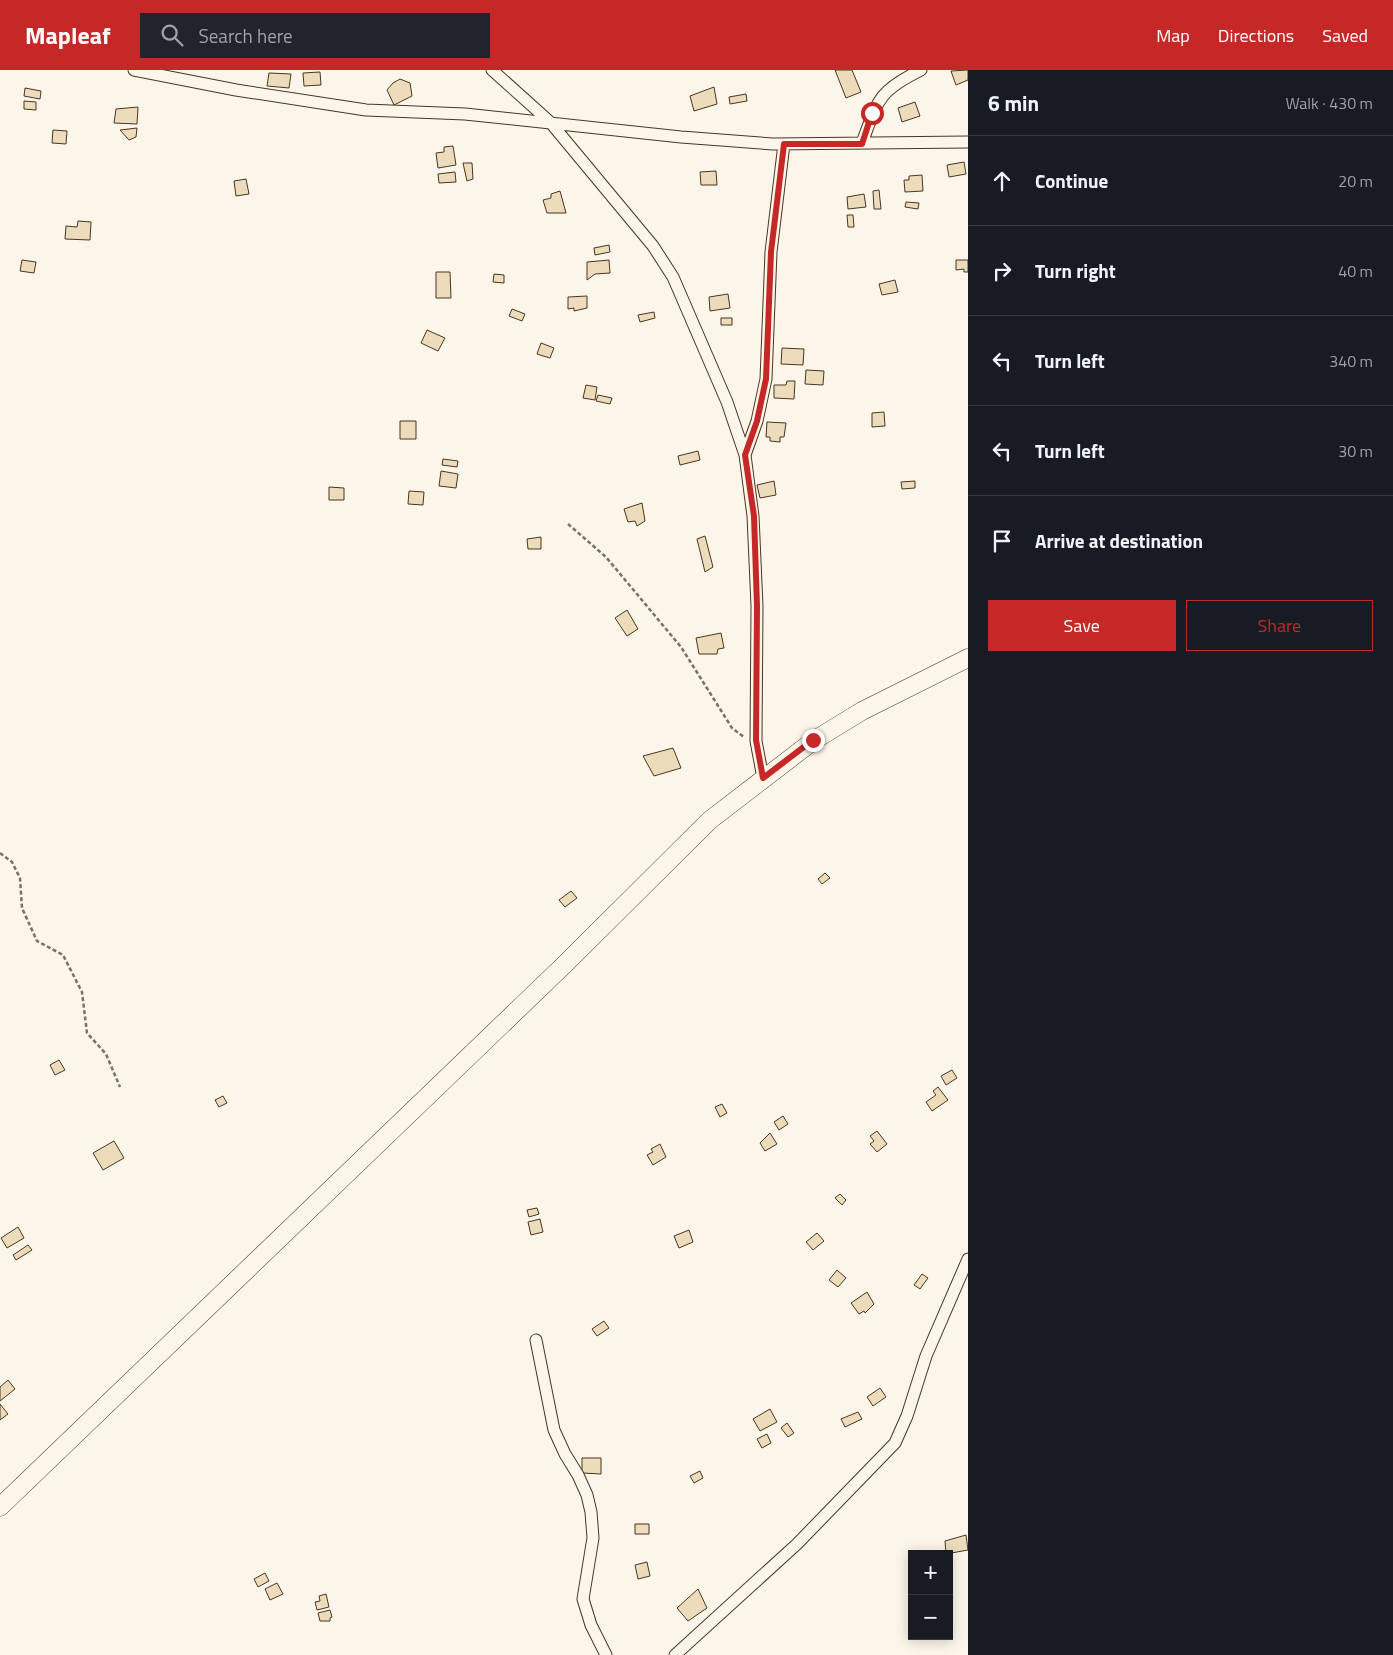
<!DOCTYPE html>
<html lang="en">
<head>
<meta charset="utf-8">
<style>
  body { margin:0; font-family:"Titillium Web",sans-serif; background:#20242c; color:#f1f3f6 }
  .controls { position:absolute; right:15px; bottom:15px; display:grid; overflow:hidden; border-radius:0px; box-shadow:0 2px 12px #0003 }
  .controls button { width:45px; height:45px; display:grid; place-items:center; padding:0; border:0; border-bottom:1px solid #363941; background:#171b24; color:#f1f3f6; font:25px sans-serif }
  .stop { position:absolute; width:15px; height:15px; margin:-11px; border:4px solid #c62828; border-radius:50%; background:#fff }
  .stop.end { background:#c62828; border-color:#fff; box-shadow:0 1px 5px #0008 }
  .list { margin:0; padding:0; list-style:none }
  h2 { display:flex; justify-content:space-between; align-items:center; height:65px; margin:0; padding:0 20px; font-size:21px }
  h2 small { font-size:16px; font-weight:400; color:#9ea1a6 }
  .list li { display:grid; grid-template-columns:32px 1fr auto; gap:15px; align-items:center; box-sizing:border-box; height:90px; padding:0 20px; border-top:1px solid #363941 }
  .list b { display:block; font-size:19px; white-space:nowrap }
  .list em { font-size:16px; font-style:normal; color:#9ea1a6 }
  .actions { display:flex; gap:10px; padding:15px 20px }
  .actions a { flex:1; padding:11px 0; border:1px solid #c62828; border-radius:0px; text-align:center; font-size:18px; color:#c62828 }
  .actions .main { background:#c62828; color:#fff }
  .icon { flex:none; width:28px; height:28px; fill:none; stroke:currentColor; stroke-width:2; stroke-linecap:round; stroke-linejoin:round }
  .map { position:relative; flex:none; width:968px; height:1585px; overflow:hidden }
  header { display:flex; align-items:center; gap:30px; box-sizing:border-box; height:70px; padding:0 25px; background:#c62828; color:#fff }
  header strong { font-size:24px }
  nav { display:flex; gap:28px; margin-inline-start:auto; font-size:18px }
  .search { width:350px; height:45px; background:#20242c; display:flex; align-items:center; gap:12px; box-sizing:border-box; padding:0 18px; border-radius:0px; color:#9ea1a6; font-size:19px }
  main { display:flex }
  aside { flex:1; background:#171b24 }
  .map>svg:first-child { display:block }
</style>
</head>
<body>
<header>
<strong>Mapleaf</strong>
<div class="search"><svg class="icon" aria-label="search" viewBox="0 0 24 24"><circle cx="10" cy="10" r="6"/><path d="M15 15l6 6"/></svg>Search here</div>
<nav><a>Map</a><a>Directions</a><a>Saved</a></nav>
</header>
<main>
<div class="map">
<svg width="968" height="1585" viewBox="0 0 968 1585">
  <rect width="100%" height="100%" fill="#fbf6e9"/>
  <!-- building -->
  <path fill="#ecdcbc" stroke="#4a3520" d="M835 0H852L861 22 846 28Z
    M968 0V10L956 15 951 1Z
    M320 2 321 15 304 16 303 3Z
    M269 3 291 4 289 18 267 16Z
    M400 9 410 13 412 26 394 35 387 20 393 13Z
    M714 17 717 34 694 41 690 26Z
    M25 18 41 21 40 29 24 26Z
    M746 24 747 31 730 34 729 27Z
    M24 31 36 32V40L24 39Z
    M915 32 920 46 902 52 898 38Z
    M138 37 137 54 114 53 116 39Z
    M137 58 136 67 129 70 120 60Z
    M53 60 67 61 66 74 52 73Z
    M453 76 456 95 438 98 436 83 444 82V77Z
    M964 92 966 104 949 107 947 95Z
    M463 93H472L473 109 467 111Z
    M716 101 717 115H701L700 102Z
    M455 102 456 112 439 113 438 104Z
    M922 105 923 121 905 122 904 110H909V106Z
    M246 109 249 124 236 126 234 111Z
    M879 120 881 139H874L873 121Z
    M560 121 566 143H547L543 130 551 128V124Z
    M864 124 866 137 848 139 847 127Z
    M906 132 919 133 918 139 905 137Z
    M847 145H853L854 157H848Z
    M78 151 91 152 90 170 65 169 66 156 77 157Z
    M609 175 610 182 595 185 594 178Z
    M22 190 36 192 34 203 20 201Z
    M609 190 610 203 595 204 587 210V192Z
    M956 190H968V202H964V199L956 200Z
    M436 202H450L451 228H436Z
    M494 204 504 205V213L493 212Z
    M895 210 898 222 882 225 879 214Z
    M728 224 730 238 710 241 709 227Z
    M587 226V238L574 241V238L568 239V227Z
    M512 239 525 244 522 251 509 246Z
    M654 242 655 248 640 252 638 245Z
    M721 248H732V255H721Z
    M427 260 445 268 438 281 421 273Z
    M541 273 554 278 550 288 537 284Z
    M782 278 804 279 803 295 781 294Z
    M806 300 824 301 823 315 805 314Z
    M787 311H795L794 329 774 328V315H786Z
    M586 315 597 317 595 330 583 328Z
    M598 325 612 328 610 334 596 331Z
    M884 342 885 356 872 357V343Z
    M400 351H416V369H400Z
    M767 352 786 353 784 367H780V372L770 371V367H766Z
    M698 381 700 390 680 395 678 386Z
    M443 389 458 391 457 397 442 395Z
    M441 401 458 404 456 418 439 416Z
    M774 411 776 425 760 428 757 415Z
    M915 411V418L902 419 901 412Z
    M329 417 344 418V430H329Z
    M409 421 424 422 423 435 408 434Z
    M642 433 645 451 637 456 635 451 628 452 624 439Z
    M705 466 713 497 705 502 697 469Z
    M541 467V479H528L527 469Z
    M627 540 638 559 627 566 615 548Z
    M721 563 724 578 718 579 717 584H699L696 568Z
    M673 678 681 698 654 706 643 686Z
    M825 803 830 808 822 814 818 809Z
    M571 821 577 828 565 837 559 830Z
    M59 990 65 1000 55 1005 50 995Z
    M952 1000 957 1008 946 1015 941 1006Z
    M938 1017 948 1030 932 1041 926 1032 936 1025 933 1021Z
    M223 1026 227 1033 219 1037 215 1030Z
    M722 1034 727 1043 720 1047 715 1037Z
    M783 1046 788 1054 779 1060 774 1052Z
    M877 1061 887 1074 877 1082 870 1074 874 1071 870 1066Z
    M770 1063 777 1074 765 1081 760 1073Z
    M114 1071 124 1088 103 1100 93 1083Z
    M660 1074 666 1087 653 1095 647 1085 653 1082 651 1079Z
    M840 1124 846 1130 842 1135 835 1128Z
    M537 1138 539 1144 529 1147 527 1140Z
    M540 1149 543 1162 531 1165 528 1152Z
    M18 1157 24 1168 7 1178 1 1168Z
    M689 1160 693 1172 679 1178 674 1166Z
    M817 1163 824 1171 813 1180 806 1172Z
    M28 1175 32 1180 16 1190 13 1185Z
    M837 1200 846 1208 838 1217 829 1210Z
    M922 1204 928 1208 920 1219 914 1215Z
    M867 1222 874 1234 865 1243 864 1241 859 1244 851 1233Z
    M604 1251 609 1258 597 1266 592 1259Z
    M8 1310 15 1319 0 1331V1317Z
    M880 1318 886 1327 873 1336 867 1327Z
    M0 1334 8 1344 0 1350Z
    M770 1339 777 1352 760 1361 753 1349Z
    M858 1342 862 1349 845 1357 841 1349Z
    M787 1353 794 1363 788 1367 781 1358Z
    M767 1364 771 1373 762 1378 757 1369Z
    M582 1388H601V1404L582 1403Z
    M700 1401 703 1408 694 1413 690 1406Z
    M635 1454H649V1464H635Z
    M966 1465 968 1480 946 1484 945 1471Z
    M647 1492 650 1506 638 1509 635 1495Z
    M265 1503 269 1511 258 1517 254 1509Z
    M277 1513 283 1524 270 1530 265 1519Z
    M698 1519 707 1538 688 1551 677 1538Z
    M326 1524 329 1537 317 1540 315 1532 320 1531 319 1526Z
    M330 1540 332 1547 330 1548V1551H320L318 1543Z"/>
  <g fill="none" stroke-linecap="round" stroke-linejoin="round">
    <!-- street casing -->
    <g stroke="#4a3520" stroke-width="13">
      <path id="street" d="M134 0 236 20 366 40 465 44 681 67 773 74 968 72
        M492 0 550 52 653 176 673 207 727 332 745 385 753 446 757 536 756 671 763 708
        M862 73C878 30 878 21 921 0
        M745 385 757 351 766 309 771 182 784 74
        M536 1270 554 1360 565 1384 578 1405 587 1425 591 1442 593 1468 583 1529 591 1555 606 1585
        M675 1585 797 1474 895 1373 907 1346 926 1286 968 1189"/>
    </g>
    <!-- primary casing -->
    <g stroke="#4a3520" stroke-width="19">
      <path id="primary" d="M0 1437 564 895 710 750 813 671 862 641 968 588"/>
    </g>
    <!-- path -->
    <path stroke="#7f6f5c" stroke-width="2.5" stroke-dasharray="4 2.5" stroke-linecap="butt" d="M568 454 606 487 681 577 732 658 744 667
      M0 783 12 792 20 808 22 838 37 871 63 885 82 922 87 963 106 984 120 1017"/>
    <!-- street -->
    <use href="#street" stroke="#fbf6e9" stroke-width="11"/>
    <!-- primary -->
    <use href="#primary" stroke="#fbf6e9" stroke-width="18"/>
  </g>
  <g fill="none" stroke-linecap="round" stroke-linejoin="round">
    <!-- route -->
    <path stroke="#c62828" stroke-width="6" d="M813 670 763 708 756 670 757 536 754 446 745 385 757 351 766 309 771 182 784 74H862L872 43"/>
  </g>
</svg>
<div class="controls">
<button>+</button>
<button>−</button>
</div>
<div class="stop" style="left:872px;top:43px"></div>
<div class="stop end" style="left:813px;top:670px"></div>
</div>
<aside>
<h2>6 min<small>Walk · 430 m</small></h2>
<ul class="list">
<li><svg class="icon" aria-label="ahead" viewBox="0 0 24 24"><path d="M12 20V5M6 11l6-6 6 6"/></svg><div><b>Continue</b></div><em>20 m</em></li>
<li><svg class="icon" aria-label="right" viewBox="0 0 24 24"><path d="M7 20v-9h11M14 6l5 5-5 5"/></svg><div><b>Turn right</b></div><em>40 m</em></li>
<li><svg class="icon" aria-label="left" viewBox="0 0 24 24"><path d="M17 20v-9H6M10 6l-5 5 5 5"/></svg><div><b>Turn left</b></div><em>340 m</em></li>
<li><svg class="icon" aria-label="left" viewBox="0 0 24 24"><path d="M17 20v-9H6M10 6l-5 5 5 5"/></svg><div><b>Turn left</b></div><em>30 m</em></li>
<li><svg class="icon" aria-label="arrive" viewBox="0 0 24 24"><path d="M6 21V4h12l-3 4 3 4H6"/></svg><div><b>Arrive at destination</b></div></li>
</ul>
<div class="actions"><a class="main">Save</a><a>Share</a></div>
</aside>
</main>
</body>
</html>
